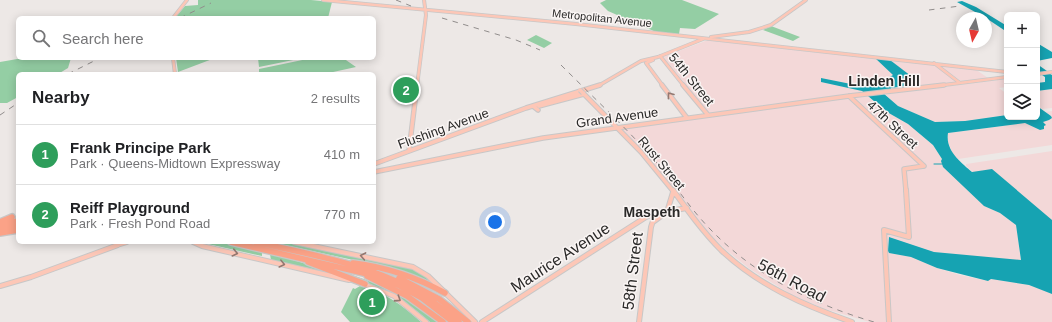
<!DOCTYPE html>
<html lang="en">
<head>
<meta charset="utf-8">
<style>
  body { margin:0; font-family:Helvetica,sans-serif; background:#f6f6f6; color:#202124 }
  .controls { position:absolute; right:12px; top:12px; display:grid; overflow:hidden; border-radius:6px; box-shadow:0 2px 10px #0003 }
  .controls button { width:36px; height:36px; display:grid; place-items:center; padding:0; border:0; border-bottom:1px solid #e0e0e0; background:#fff; color:#202124; font:20px sans-serif }
  .compass { position:absolute; left:956px; top:12px; width:36px; height:36px; border-radius:50%; background:#fff; box-shadow:0 2px 10px #0003; rotate:188deg }
  .you { position:absolute; left:495px; top:222px; width:14px; height:14px; margin:-10px; border:3px solid #fff; border-radius:50%; background:#1a73e8; box-shadow:0 0 0 6px #1a73e833 }
  .badge { display:grid; place-items:center; width:26px; height:26px; border-radius:50%; background:#99301a; color:#fff; font-size:13px; font-weight:700 }
  .pin { position:absolute; translate:-50% -50%; border:2px solid #fff; box-shadow:0 1px 4px #0006 }
  .list { margin:0; padding:0; list-style:none }
  h2 { display:flex; justify-content:space-between; align-items:center; height:52px; margin:0; padding:0 16px; font-size:17px }
  h2 small { font-size:13px; font-weight:400; color:#757577 }
  .list li { display:grid; grid-template-columns:26px 1fr auto; gap:12px; align-items:center; box-sizing:border-box; height:60px; padding:0 16px; border-top:1px solid #e0e0e0 }
  .list b { display:block; font-size:15px; white-space:nowrap }
  .list p { margin:0; font-size:13px; white-space:nowrap; color:#757577 }
  .list em { font-size:13px; font-style:normal; color:#757577 }
  .icon { flex:none; width:22px; height:22px; fill:none; stroke:currentColor; stroke-width:2; stroke-linecap:round; stroke-linejoin:round }
  .map { position:relative; flex:none; width:1052px; height:322px; overflow:hidden }
  .search { position:absolute; background:#fff; box-shadow:0 2px 10px #0003; left:16px; top:16px; width:360px; height:44px; display:flex; align-items:center; gap:10px; box-sizing:border-box; padding:0 14px; border-radius:6px; color:#757577; font-size:15px }
  .panel { position:absolute; background:#fff; box-shadow:0 2px 10px #0003; left:16px; top:72px; width:360px; height:172px; border-radius:6px }
  .map>svg:first-child { display:block }
</style>
</head>
<body>
<div class="map">
<svg width="1052" height="322" viewBox="0 0 1052 322">
  <rect width="100%" height="100%" fill="#ede8e6"/>
  <!-- industrial -->
  <path fill="#f3d8d8" d="M708 40 875 58 894 74 883 81 871 82 861 86 821 78V82L862 91 861 93 709 113 663 57Z
    M890 60 932 63 957 82 881 92 890 88 905 86Z
    M939 65 975 69 988 78 961 81Z
    M1007 79V87L999 88 1007 94V115L965 121 935 122 898 106 885 94Z
    M1052 89V108L1042 109 1037 106V91Z
    M866 95 887 112 908 124 933 145 942 159V165L984 206 1000 213 1016 225 1021 261 934 252 889 237 888 250 889 253 911 257 937 268 960 275 988 281 991 279 1029 285 1046 291 1052 294V322H870L825 309 792 295 750 269 726 250 706 231 642 149 621 128Z
    M1052 111V145L958 159 953 155 947 139 948 133 1025 123 1040 130 1044 126 1043 122 1051 116 1045 112Z
    M1052 151V221L973 172 966 166V164Z"/>
  <!-- green -->
  <path fill="#94cea4" d="M198 0H311L332 2 328 18H175L185 6 198 5Z
    M606 0H682L719 14 695 29 680 28 679 34 656 32 608 11 600 3Z
    M771 26 800 37 793 41 763 30Z
    M536 35 552 43 544 48 527 40Z
    M23 58H71L68 68 58 74H18V97L7 103H0V62Z
    M176 58H215L178 72Z
    M258 58H303L259 67Z
    M312 58H343L356 67 324 74H259V69Z
    M400 83 415 84 413 97H404L403 101H396Z
    M199 242H219L262 252V256Z
    M271 242H286L413 269 424 275 432 282 367 263Z
    M270 254 300 262 331 273 271 260Z
    M327 268C370 279 404 293 438 322H430L399 297 388 291Z
    M360 286C385 292 402 305 421 322H350L341 312 353 288 355 289Z"/>
  <!-- water -->
  <path fill="#16a3b2" d="M962 1 976 7 1007 26V32L986 18 957 2Z
    M1037 43 1052 52V58L1037 61Z
    M875 58 890 60 911 76 905 86 891 88V89L881 91 883 93 898 106 935 122 965 121 1007 115V117H1037V106L1051 116 1052 118 1049 120 1043 122 1046 125 1044 126V129L1040 130 1025 123 948 133C945 151 962 163 972 172L992 169 1052 220V294L1029 285 991 279 988 281 937 268 911 257 889 253 888 251 889 237 934 252 1021 260 1016 225 1000 213 984 206 943 167 941 161 942 159 933 145 908 124 887 112 862 91 821 82V78L861 86 871 82 883 81 893 75Z
    M1037 64 1047 71H1045L1052 75V89L1037 91V83L1045 82V77L1042 75 1043 74 1037 72Z"/>
  <g fill="none" stroke-linecap="round" stroke-linejoin="round">
    <!-- stream -->
    <path stroke="#16a3b2" stroke-width="1" d="M934 164H942"/>
    <!-- major-far2 casing -->
    <g stroke="#c8c7c7" stroke-width="4">
      <path id="major-far2" d="M323 0 576 24 1007 72
        M173 18 187 0
        M711 37 749 32 771 25 806 0
        M660 56 684 86
        M173 58 175 74
        M653 60 646 63 663 86
        M934 63 960 83
        M1037 74 1052 72
        M417 86 426 15 424 0
        M598 86 641 61 658 57 703 39
        M936 86 1007 77"/>
    </g>
    <!-- major-far1 casing -->
    <g stroke="#c8c7c7" stroke-width="5.5">
      <path id="major-far1" d="M662 85 687 118
        M683 85 708 115
        M583 93 641 152 673 191
        M849 96 924 166
        M533 106 538 110
        M539 106 584 94
        M409 151 417 85
        M374 164 526 108 600 85
        M374 172 543 138 849 96 944 85
        M906 191 904 169 924 166"/>
    </g>
    <!-- major casing -->
    <g stroke="#c8c7c7" stroke-width="6">
      <path id="major" d="M673 190C688 211 703 232 721 250 758 285 805 306 852 322
        M667 212 673 192
        M653 222 664 214
        M193 242 202 246 349 280
        M294 242 413 267 428 276 475 322
        M117 245 127 242
        M363 284 394 296 426 322
        M0 286 31 277 118 245
        M482 322 646 217 652 214 687 208
        M639 322 651 227 654 218 652 214
        M889 322 884 230 909 237 906 190"/>
    </g>
    <!-- highway casing -->
    <g stroke="#c8c7c7" stroke-width="8">
      <path id="highway" d="M0 222 12 217
        M0 225 18 221
        M0 229 18 225
        M0 233 18 230
        M231 242 376 276 400 286 422 298 453 322
        M255 242C308 254 363 263 412 289 429 297 444 310 459 322
        M308 262 365 284
        M353 263C386 267 416 277 445 293
        M367 276 407 296 443 322
        M399 278 439 299 468 322"/>
    </g>
    <!-- major-far2 -->
    <use href="#major-far2" stroke="#fdc7b7" stroke-width="2.5"/>
    <!-- major-far1 -->
    <use href="#major-far1" stroke="#fdc7b7" stroke-width="3.5"/>
    <!-- major -->
    <use href="#major" stroke="#fdc7b7" stroke-width="4"/>
    <!-- highway -->
    <use href="#highway" stroke="#fba287" stroke-width="5.5"/>
    <!-- rail -->
    <path stroke="#918d8c" stroke-width="1" stroke-dasharray="5.5 5.5" stroke-linecap="butt" d="M396 0 411 6
      M929 10 960 6
      M180 18 211 3
      M442 18 516 40 540 50
      M561 65C591 95 622 124 651 156 672 180 689 208 712 231 757 277 813 304 874 322
      M68 74 100 58
      M0 115 18 103"/>
    <!-- major-bridge casing -->
    <g stroke="#c8c7c7" stroke-width="5.5" stroke-linecap="butt">
      <path id="major-bridge" d="M580 90 583 93"/>
    </g>
    <!-- major-bridge -->
    <use href="#major-bridge" stroke="#fdc7b7" stroke-width="3.5"/>
  </g>
  <!-- one-way arrows -->
  <defs><path id="oneway-chevron" d="M-2-3.5L2.5 0L-2 3.5" fill="none" stroke-width="1.6" stroke-linecap="round" stroke-linejoin="round"/></defs>
  <g stroke="#947870">
    <use href="#oneway-chevron" transform="translate(670 95) rotate(-127)"/>
    <use href="#oneway-chevron" transform="translate(235 253) rotate(13)"/>
    <use href="#oneway-chevron" transform="translate(363 256) rotate(-169)"/>
    <use href="#oneway-chevron" transform="translate(282 264) rotate(14)"/>
    <use href="#oneway-chevron" transform="translate(398 299) rotate(33)"/>
  </g>
  <g text-anchor="middle" stroke-width="3" stroke-linejoin="round" paint-order="stroke">
    <!-- far-street labels -->
    <g font-size="11" fill="#2a2928" stroke="#faf5f4">
      <text transform="translate(602 18) rotate(6)" y="4">Metropolitan Avenue</text>
    </g>
    <!-- street labels -->
    <g font-size="13" fill="#2a2928" stroke="#faf5f4">
      <text transform="translate(692 79) rotate(51)" y="5">54th Street</text>
      <text transform="translate(617 117) rotate(-8)" y="5">Grand Avenue</text>
      <text transform="translate(893 124) rotate(43)" y="5">47th Street</text>
      <text transform="translate(443 128) rotate(-20)" y="5">Flushing Avenue</text>
      <text transform="translate(662 163) rotate(50)" y="5">Rust Street</text>
    </g>
    <!-- neighbourhood labels -->
    <g font-size="14" font-weight="bold" fill="#2a2928" stroke="#faf5f4">
      <text x="884" y="86">Linden Hill</text>
      <text x="652" y="217">Maspeth</text>
    </g>
    <!-- near-street labels -->
    <g font-size="16" fill="#2a2928" stroke="#faf5f4">
      <text transform="translate(560 257) rotate(-33)" y="6">Maurice Avenue</text>
      <text transform="translate(632 271) rotate(-83)" y="6">58th Street</text>
      <text transform="translate(792 280) rotate(28)" y="6">56th Road</text>
    </g>
  </g>
</svg>
<div class="controls">
<button>+</button>
<button>−</button>
<button><svg class="icon" aria-label="layers" viewBox="0 0 24 24"><path d="M12 4l9 5-9 5-9-5zM3 14l9 5 9-5"/></svg></button>
</div>
<svg class="compass" viewBox="-18 -18 36 36"><path d="M0-13l5 13h-10z" fill="#e53935"/><path d="M0 13l5-13h-10z" fill="#757577"/></svg>
<div class="you"></div>
<div class="pin badge" style="left:372px;top:302px;background:#2e9e5b">1</div>
<div class="pin badge" style="left:406px;top:90px;background:#2e9e5b">2</div>
<div class="search"><svg class="icon" aria-label="search" viewBox="0 0 24 24"><circle cx="10" cy="10" r="6"/><path d="M15 15l6 6"/></svg>Search here</div>
<section class="panel">
<h2>Nearby<small>2 results</small></h2>
<ul class="list">
<li><span class="badge" style="background:#2e9e5b">1</span><div><b>Frank Principe Park</b><p>Park · Queens-Midtown Expressway</p></div><em>410 m</em></li>
<li><span class="badge" style="background:#2e9e5b">2</span><div><b>Reiff Playground</b><p>Park · Fresh Pond Road</p></div><em>770 m</em></li>
</ul>
</section>
</div>
</body>
</html>
